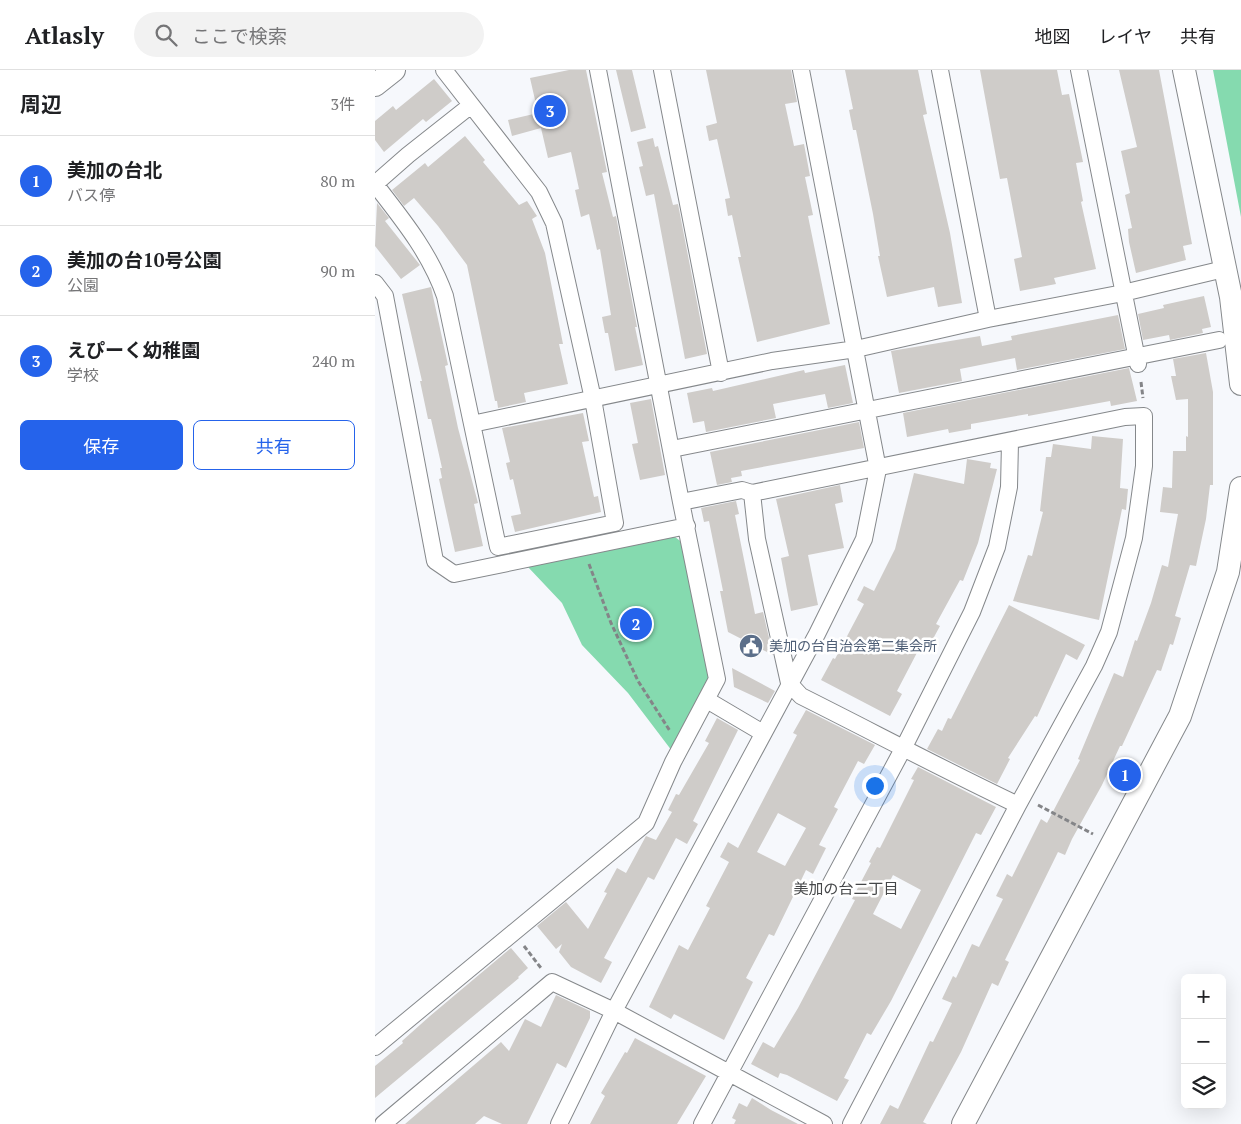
<!DOCTYPE html>
<html lang="ja">
<head>
<meta charset="utf-8">
<style>
  body { margin:0; font-family:"PT Serif","Noto Sans JP",serif; background:#f2f2f2; color:#202124 }
  .controls { position:absolute; right:15px; bottom:15px; display:grid; overflow:hidden; border-radius:8px; box-shadow:0 5px 20px #0002 }
  .controls button { width:45px; height:45px; display:grid; place-items:center; padding:0; border:0; border-bottom:1px solid #e0e0e0; background:#fff; color:#202124; font:25px sans-serif }
  .you { position:absolute; left:499px; top:715px; width:18px; height:18px; margin:-12px; border:4px solid #fff; border-radius:50%; background:#1a73e8; box-shadow:0 0 0 8px #1a73e833 }
  .badge { display:grid; place-items:center; width:32px; height:32px; border-radius:50%; background:#2563eb; color:#fff; font-size:16px; font-weight:700 }
  .pin { position:absolute; translate:-50% -50%; border:2px solid #fff; box-shadow:0 1px 5px #0006 }
  .list { margin:0; padding:0; list-style:none }
  h2 { display:flex; justify-content:space-between; align-items:center; height:65px; margin:0; padding:0 20px; font-size:21px }
  h2 small { font-size:16px; font-weight:400; color:#757577 }
  .list li { display:grid; grid-template-columns:32px 1fr auto; gap:15px; align-items:center; box-sizing:border-box; height:90px; padding:0 20px; border-top:1px solid #e0e0e0 }
  .list b { display:block; font-size:19px; white-space:nowrap }
  .list p { margin:0; font-size:16px; white-space:nowrap; color:#757577 }
  .list em { font-size:16px; font-style:normal; color:#757577 }
  .actions { display:flex; gap:10px; padding:15px 20px }
  .actions a { flex:1; padding:11px 0; border:1px solid #2563eb; border-radius:8px; text-align:center; font-size:18px; color:#2563eb }
  .actions .main { background:#2563eb; color:#fff }
  .icon { flex:none; width:28px; height:28px; fill:none; stroke:currentColor; stroke-width:2; stroke-linecap:round; stroke-linejoin:round }
  .map { position:relative; flex:none; width:866px; height:1054px; overflow:hidden }
  header { display:flex; align-items:center; gap:30px; box-sizing:border-box; height:70px; padding:0 25px; background:#fff; border-bottom:1px solid #e0e0e0 }
  header strong { font-size:24px }
  nav { display:flex; gap:28px; margin-inline-start:auto; font-size:18px }
  .search { width:350px; height:45px; background:#f2f2f2; display:flex; align-items:center; gap:12px; box-sizing:border-box; padding:0 18px; border-radius:28px; color:#757577; font-size:19px }
  main { display:flex }
  aside { flex:1; background:#fff }
  .map>svg:first-child { display:block }
</style>
</head>
<body>
<header>
<strong>Atlasly</strong>
<div class="search"><svg class="icon" aria-label="search" viewBox="0 0 24 24"><circle cx="10" cy="10" r="6"/><path d="M15 15l6 6"/></svg>ここで検索</div>
<nav><a>地図</a><a>レイヤ</a><a>共有</a></nav>
</header>
<main>
<aside>
<h2>周辺<small>3件</small></h2>
<ul class="list">
<li><span class="badge">1</span><div><b>美加の台北</b><p>バス停</p></div><em>80 m</em></li>
<li><span class="badge">2</span><div><b>美加の台10号公園</b><p>公園</p></div><em>90 m</em></li>
<li><span class="badge">3</span><div><b>えぴーく幼稚園</b><p>学校</p></div><em>240 m</em></li>
</ul>
<div class="actions"><a class="main">保存</a><a>共有</a></div>
</aside>
<div class="map">
<svg width="866" height="1054" viewBox="0 0 866 1054">
  <rect width="100%" height="100%" fill="#f6f8fc"/>
  <!-- green -->
  <path fill="#85daaf" d="M838 0H866V147Z
    M300 467 308 473 336 608 297 681 253 623 207 575 187 533 153 497Z"/>
  <!-- building -->
  <path fill="#cfccc9" fill-rule="evenodd" d="M194 0H211L232 102 227 103 238 147 241 146 262 257H260L268 295 240 301 233 263H230L227 247 236 245 225 179 222 180 214 144 206 147 200 120 204 119 196 82 173 88 166 58 137 66 133 50 163 43 155 8Z
    M241 0H257L271 58 256 62Z
    M331 0H416L422 32 410 34 419 76 429 74 435 106 430 107 438 145 433 146 455 254 382 272 363 187H366L357 145 353 146 350 129 355 128 342 69 334 71 331 56 342 53Z
    M470 0H543L552 44 548 45 575 163 587 233 563 237 559 217 512 227 503 186H505L498 144 481 60H478L474 40 478 39Z
    M605 0H682L687 25 694 24 708 92 701 93 708 131 706 132 721 199 679 208 681 214 645 221 639 189 647 187 632 108 625 109Z
    M744 0H784L817 174 808 176 811 190 761 203 754 172 753 159 757 158 750 125 755 123 746 81 762 77Z
    M59 9 77 31 51 52 48 49 9 82 0 70V51L18 36 21 40Z
    M90 66 110 90 108 92 144 135 152 131 162 146 157 149 170 183 188 274H184L193 314 149 323 151 332 123 338 122 331H120L92 195 63 156 39 128 29 136 17 120 50 93 53 97Z
    M278 68 280 77 283 76 298 135 303 134 332 284 310 289 279 124 271 126 264 97 268 96 262 72Z
    M2 133 14 148 10 151 45 195 26 209 0 176Z
    M56 217 73 295 70 296 83 358 103 433 99 434 108 476 80 482 64 409 67 408 65 398H67L56 349H53L45 311H47L27 224Z
    M829 226 836 257 827 259 828 263 795 270 794 265 768 270 763 244 789 238 788 235Z
    M743 245 750 279 642 300 640 288 585 299 587 311 524 323 516 281 605 266 607 276 637 270 636 266Z
    M831 283 838 322V415H835L831 449 821 496 815 495 800 546 806 548 798 575 795 574 786 601 782 600 747 676H745L727 715 697 769 690 785 683 782 630 890 634 892 623 916 617 913 586 982 548 1052 552 1054H505L515 1035 523 1039 555 971 558 972 577 933 567 929 578 906 581 908 597 874 604 877 628 829 621 826 632 804 637 807 666 749 672 753 705 690 703 689 739 603 748 607 760 570 762 571 776 533 787 495 793 497 803 444 785 442 788 417 797 418 798 381H811V366L813 367V329L801 330 796 306H801L798 289Z
    M470 295 478 333 453 338 450 324 398 334 401 348 331 362 329 351 318 353 312 323 337 318 338 321 429 300 430 303Z
    M754 298 762 331 736 336 735 331 653 346V344L596 354V359L574 363 573 359 532 367 528 343Z
    M276 329 290 405 265 410 257 374 263 373 255 333Z
    M208 343 214 371 207 372 219 427 223 426 226 442 140 462 136 446 146 444 138 409 135 410 131 393 135 392 127 358Z
    M484 352 489 378 366 401 367 406 356 408 357 412 342 415 335 382Z
    M717 366 748 369 745 418 753 419 751 440 747 439 724 550 638 531 653 485 657 486 668 442 665 441 671 387H676L678 374 716 379Z
    M592 389 616 393 615 398 622 399 603 473 588 511 585 510 561 554 565 556 553 578 546 575 522 621 527 624 515 646 446 610 458 588 460 589 489 534 482 530 489 516 499 521 520 479 539 403 589 414Z
    M465 415 468 432 460 434 469 478 433 485 443 535 416 541 406 488 414 486 401 429Z
    M361 431 364 444 360 445 380 544 388 542 398 585 353 562 345 521H348L334 451 329 452 326 438Z
    M634 535 710 575 702 590 691 584 662 647 660 646 633 688 635 689 622 714 552 679 563 659 567 661 573 648 576 649Z
    M357 598 400 621 393 633 359 617Z
    M431 640 500 675 489 694 483 691 459 737 463 739 444 775 451 778 438 804 431 800 399 866 394 864 371 908 378 912 349 970 299 944 296 949 274 937 304 875 313 880 335 838 331 836 354 792 345 787 353 772 363 778 422 665 418 663ZM403 743 431 758 410 796 382 782Z
    M342 648 363 660 318 751 323 754 312 774 301 768 279 810 273 807 229 888 237 892 226 913 196 897 184 882 187 874 181 879 162 856 191 832 213 859 232 823 229 822 242 798 251 803 271 766 281 770 297 742 293 740 301 724 304 725 334 673 330 671Z
    M543 697 621 737 606 765 601 763 516 931 496 965 492 963 469 1008 474 1010 462 1031 412 1005 405 1003 403 1008 376 994 388 972 399 978 423 938 480 830 477 829 496 793 494 792 502 777 505 778 539 710 536 709ZM518 805 546 820 526 859 498 844Z
    M136 878 153 898 143 907 144 908 0 1028V996L28 973 27 971 55 946Z
    M181 925 215 941V948L191 998 182 993 152 1054H127L109 1046 100 1054H30L126 972 134 981 150 949 166 957Z
    M260 968 331 1006 302 1054H215L230 1026 226 1023 250 982 252 983Z
    M377 1028 396 1040 423 1054H359L361 1050 357 1048 364 1033 372 1037Z"/>
  <g fill="none" stroke-linecap="round" stroke-linejoin="round">
    <!-- street casing -->
    <g stroke="#85888b" stroke-width="18">
      <path id="street" d="M69 0 164 122 179 153 218 329 240 453 123 477 70 226C55 183 28 150 0 114L33 85 95 36
        M223 0 306 432
        M287 0 346 303
        M565 0 613 249
        M704 0 763 294
        M0 213 10 226 60 491 79 504 312 456
        M97 354 397 291 481 279 613 249 748 223 849 199
        M297 379 844 270
        M332 630 388 663
        M0 977 271 753 298 692 342 609 306 432 367 420 377 423
        M8 1054 177 912 239 941 449 1054
        M184 1054 239 941 442 564 489 469 503 399 426 0
        M327 1054 529 677 597 542 622 477 634 417 635 372
        M476 1054 643 735 719 596 734 562 759 468 769 396V346L750 347 377 423 382 469 414 613 426 626C498 662 569 700 643 735"/>
    </g>
    <!-- secondary casing -->
    <g stroke="#85888b" stroke-width="24">
      <path id="secondary" d="M809 0 856 227 866 314
        M0 15 19 0
        M588 1054 805 646 853 502 866 418"/>
    </g>
    <!-- path -->
    <path stroke="#848588" stroke-width="3" stroke-dasharray="5 2.5" stroke-linecap="butt" d="M766 312 768 328
      M214 494 236 553 263 611 295 661
      M663 735 718 764
      M149 876 166 898"/>
    <!-- street -->
    <use href="#street" stroke="#fff" stroke-width="16"/>
    <!-- secondary -->
    <use href="#secondary" stroke="#fff" stroke-width="22"/>
  </g>
  <!-- icons -->
  <defs>
    <g id="civic-disc" transform="scale(1.25)"><circle r="9.5" fill="#5c6f8a" stroke="#fff"/><path d="M-.6-6.5H3V-4.5H.6V-3L4-1V1h2V6H-6V1h2V-1L-.6-3ZM-1.2 2.5V6h2.4V2.5Z" fill="#fff"/></g>
  </defs>
  <g fill-rule="evenodd">
    <use href="#civic-disc" x="376" y="576"/>
  </g>
  <g text-anchor="middle" stroke-width="5" stroke-linejoin="round" paint-order="stroke">
    <!-- service labels -->
    <g font-size="14" fill="#4e5e75" stroke="#fff" text-anchor="start">
      <text x="394" y="581">美加の台自治会第二集会所</text>
    </g>
    <!-- neighbourhood labels -->
    <g font-size="15" fill="#454749" stroke="#fff">
      <text x="471" y="824">美加の台二丁目</text>
    </g>
  </g>
</svg>
<div class="controls">
<button>+</button>
<button>−</button>
<button><svg class="icon" aria-label="layers" viewBox="0 0 24 24"><path d="M12 4l9 5-9 5-9-5zM3 14l9 5 9-5"/></svg></button>
</div>
<div class="you"></div>
<div class="pin badge" style="left:750px;top:705px">1</div>
<div class="pin badge" style="left:261px;top:554px">2</div>
<div class="pin badge" style="left:175px;top:41px">3</div>
</div>
</main>
</body>
</html>
